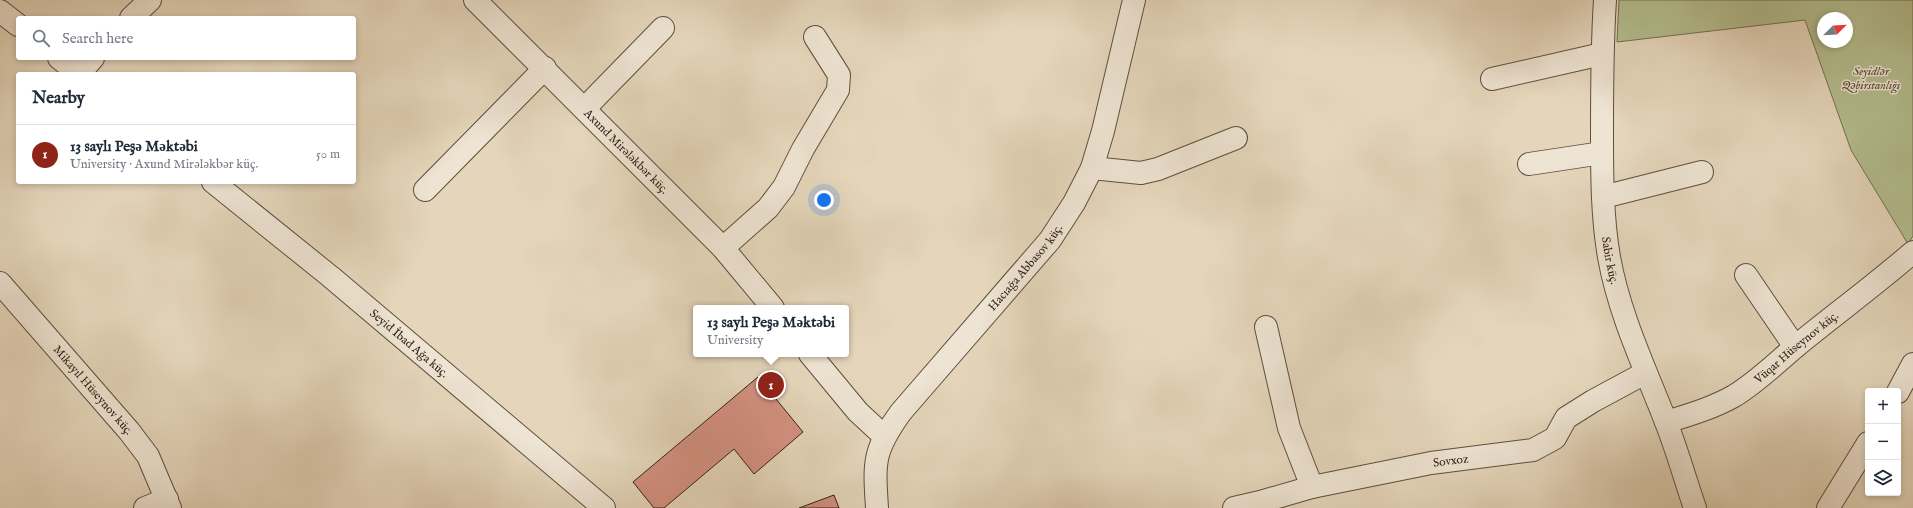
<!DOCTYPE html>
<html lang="en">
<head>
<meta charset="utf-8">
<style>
  body { margin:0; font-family:"IM FELL English",serif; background:#f6f6f7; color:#1f2937 }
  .controls { position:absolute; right:12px; bottom:12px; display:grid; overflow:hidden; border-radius:4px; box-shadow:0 2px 6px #0003 }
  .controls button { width:36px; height:36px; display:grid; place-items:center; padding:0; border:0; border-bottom:1px solid #e0e1e3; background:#fff; color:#1f2937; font:20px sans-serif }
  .compass { position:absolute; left:1817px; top:12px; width:36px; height:36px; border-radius:50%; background:#fff; box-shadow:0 2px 6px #0003; rotate:66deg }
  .you { position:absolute; left:824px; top:200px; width:14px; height:14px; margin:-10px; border:3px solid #fff; border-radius:50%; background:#1a73e8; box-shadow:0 0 0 6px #1a73e833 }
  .badge { display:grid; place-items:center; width:26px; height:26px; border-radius:50%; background:#8f2418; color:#fff; font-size:13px; font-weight:700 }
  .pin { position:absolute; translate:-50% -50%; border:2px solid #fff; box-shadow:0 1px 4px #0006 }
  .popup { position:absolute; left:693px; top:305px; width:156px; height:52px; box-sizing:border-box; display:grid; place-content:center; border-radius:4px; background:#fff; filter:drop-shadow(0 1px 3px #0005); font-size:13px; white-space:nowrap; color:#747a83 }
  .popup b { font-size:15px; color:#1f2937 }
  .popup::after { content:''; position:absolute; left:50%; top:100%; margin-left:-8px; border:8px solid transparent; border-top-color:#fff }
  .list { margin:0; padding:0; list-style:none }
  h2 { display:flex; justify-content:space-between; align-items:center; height:52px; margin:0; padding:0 16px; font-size:17px }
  h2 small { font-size:13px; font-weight:400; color:#747a83 }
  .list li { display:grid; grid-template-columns:26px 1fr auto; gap:12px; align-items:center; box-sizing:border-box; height:60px; padding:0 16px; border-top:1px solid #e0e1e3 }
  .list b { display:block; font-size:15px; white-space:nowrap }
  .list p { margin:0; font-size:13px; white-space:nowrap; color:#747a83 }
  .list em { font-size:13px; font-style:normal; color:#747a83 }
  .icon { flex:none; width:22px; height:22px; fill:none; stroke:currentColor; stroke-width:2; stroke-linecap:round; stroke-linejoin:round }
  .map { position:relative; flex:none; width:1913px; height:508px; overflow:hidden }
  .search { position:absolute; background:#fff; box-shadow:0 2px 6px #0003; left:16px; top:16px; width:340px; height:44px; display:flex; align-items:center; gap:10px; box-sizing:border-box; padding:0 14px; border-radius:4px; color:#747a83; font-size:15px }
  .panel { position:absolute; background:#fff; box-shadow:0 2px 6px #0003; left:16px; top:72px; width:340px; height:112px; border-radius:4px }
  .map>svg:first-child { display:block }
</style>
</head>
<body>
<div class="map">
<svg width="1913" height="508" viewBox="0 0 1913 508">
  <rect width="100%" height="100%" fill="#e5d6bb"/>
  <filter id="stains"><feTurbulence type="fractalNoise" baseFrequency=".005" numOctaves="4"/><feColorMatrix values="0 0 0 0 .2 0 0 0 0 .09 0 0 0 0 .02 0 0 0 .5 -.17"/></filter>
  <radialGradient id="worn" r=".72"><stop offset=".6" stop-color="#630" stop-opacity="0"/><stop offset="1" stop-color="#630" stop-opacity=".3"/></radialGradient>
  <!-- green -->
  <path fill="#b4be90" stroke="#727052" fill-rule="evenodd" d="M1619 0H1913V236L1908 244 1851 150 1805 20 1617 42ZM1823 18H1847V42H1823Z"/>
  <!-- building -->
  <path fill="#d49181" stroke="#312215" d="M758 377 803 432 754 474 734 449 664 508H654L633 482Z
    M834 495 839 508H799Z"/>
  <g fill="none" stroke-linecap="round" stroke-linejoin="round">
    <!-- minor casing -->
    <g stroke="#5e4f3e" stroke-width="24">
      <g id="minor">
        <path id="s1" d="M475 0 723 248 773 308"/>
        <path id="s2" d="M1605 0C1602 44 1602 88 1602 133 1602 173 1602 217 1609 257 1619 314 1645 368 1666 422 1677 450 1685 479 1695 508"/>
        <path d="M0 11 18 25"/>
        <path d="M131 18 150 0"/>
        <path d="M59 58 79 74"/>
        <path d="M79 74 93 58"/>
        <path d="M1492 79 1602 54"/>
        <path d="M585 108 663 28"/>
        <path d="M1529 164 1602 153"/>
        <path d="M1092 168 1141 173 1158 169 1236 138"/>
        <path id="s3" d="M213 182 331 277 604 508"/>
        <path d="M425 190 545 68"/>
        <path d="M1603 197 1702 172"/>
        <path d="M723 248 768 208 784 187 803 149 838 90 839 75 815 37"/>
        <path d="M1746 275 1795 347"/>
        <path id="s4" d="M0 283 129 431 148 456 170 508"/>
        <path d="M1266 327 1289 428 1312 487"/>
        <path d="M810 354 858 412 884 436"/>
        <path d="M1898 392 1913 364"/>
        <path id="s5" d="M1666 422C1689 415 1713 408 1734 396 1757 382 1775 364 1795 347 1834 315 1875 285 1913 252"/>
        <path d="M145 508 167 499"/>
        <path id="s6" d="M877 508C874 461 873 451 901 412L1050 240 1074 203 1092 168 1103 131 1134 0"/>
        <path id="s7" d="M1234 508 1260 502 1312 487 1431 463 1533 450 1555 438 1566 418 1593 401 1645 373"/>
        <path d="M1828 508 1868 443"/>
      </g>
    </g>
    <!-- minor -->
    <use href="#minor" stroke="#eee4d3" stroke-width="22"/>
  </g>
  <g text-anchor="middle" stroke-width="3" stroke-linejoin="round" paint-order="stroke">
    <!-- park labels -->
    <g font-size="12" font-style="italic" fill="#524934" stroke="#eee4d3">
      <text x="1871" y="75">Seyidlər<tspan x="1871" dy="14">Qəbirstanlığı</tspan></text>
    </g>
    <!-- street labels -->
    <g font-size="12" fill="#312215" stroke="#eee4d3">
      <text dy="4" stroke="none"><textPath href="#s1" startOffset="214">Axund Mirələkbər küç.</textPath></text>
      <text dy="4" stroke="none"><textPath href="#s2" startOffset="261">Sabir küç.</textPath></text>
      <text dy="4" stroke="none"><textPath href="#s6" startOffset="293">Hacıağa Abbasov küç.</textPath></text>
      <text dy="4" stroke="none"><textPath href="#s3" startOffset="254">Seyid İbad Ağa küç.</textPath></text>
      <text dy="4" stroke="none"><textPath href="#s5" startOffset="152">Vüqar Hüseynov küç.</textPath></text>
      <text dy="4" stroke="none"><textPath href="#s4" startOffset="142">Mikayıl Hüseynov küç.</textPath></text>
      <text dy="4" stroke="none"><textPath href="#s7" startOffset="222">Sovxoz</textPath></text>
    </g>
  </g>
  <rect width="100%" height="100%" filter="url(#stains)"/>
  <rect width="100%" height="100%" fill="url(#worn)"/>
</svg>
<div class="controls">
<button>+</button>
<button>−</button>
<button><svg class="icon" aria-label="layers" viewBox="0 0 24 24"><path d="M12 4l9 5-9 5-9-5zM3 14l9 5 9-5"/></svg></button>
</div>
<svg class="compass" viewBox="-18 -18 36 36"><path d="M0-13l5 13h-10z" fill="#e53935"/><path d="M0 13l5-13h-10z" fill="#747a83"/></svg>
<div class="you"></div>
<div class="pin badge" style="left:771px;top:385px">1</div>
<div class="popup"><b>13 saylı Peşə Məktəbi</b>University</div>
<div class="search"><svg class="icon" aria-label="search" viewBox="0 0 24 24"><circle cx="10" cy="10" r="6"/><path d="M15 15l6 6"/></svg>Search here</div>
<section class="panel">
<h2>Nearby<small></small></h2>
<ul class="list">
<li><span class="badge">1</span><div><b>13 saylı Peşə Məktəbi</b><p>University · Axund Mirələkbər küç.</p></div><em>50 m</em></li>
</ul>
</section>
</div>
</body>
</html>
